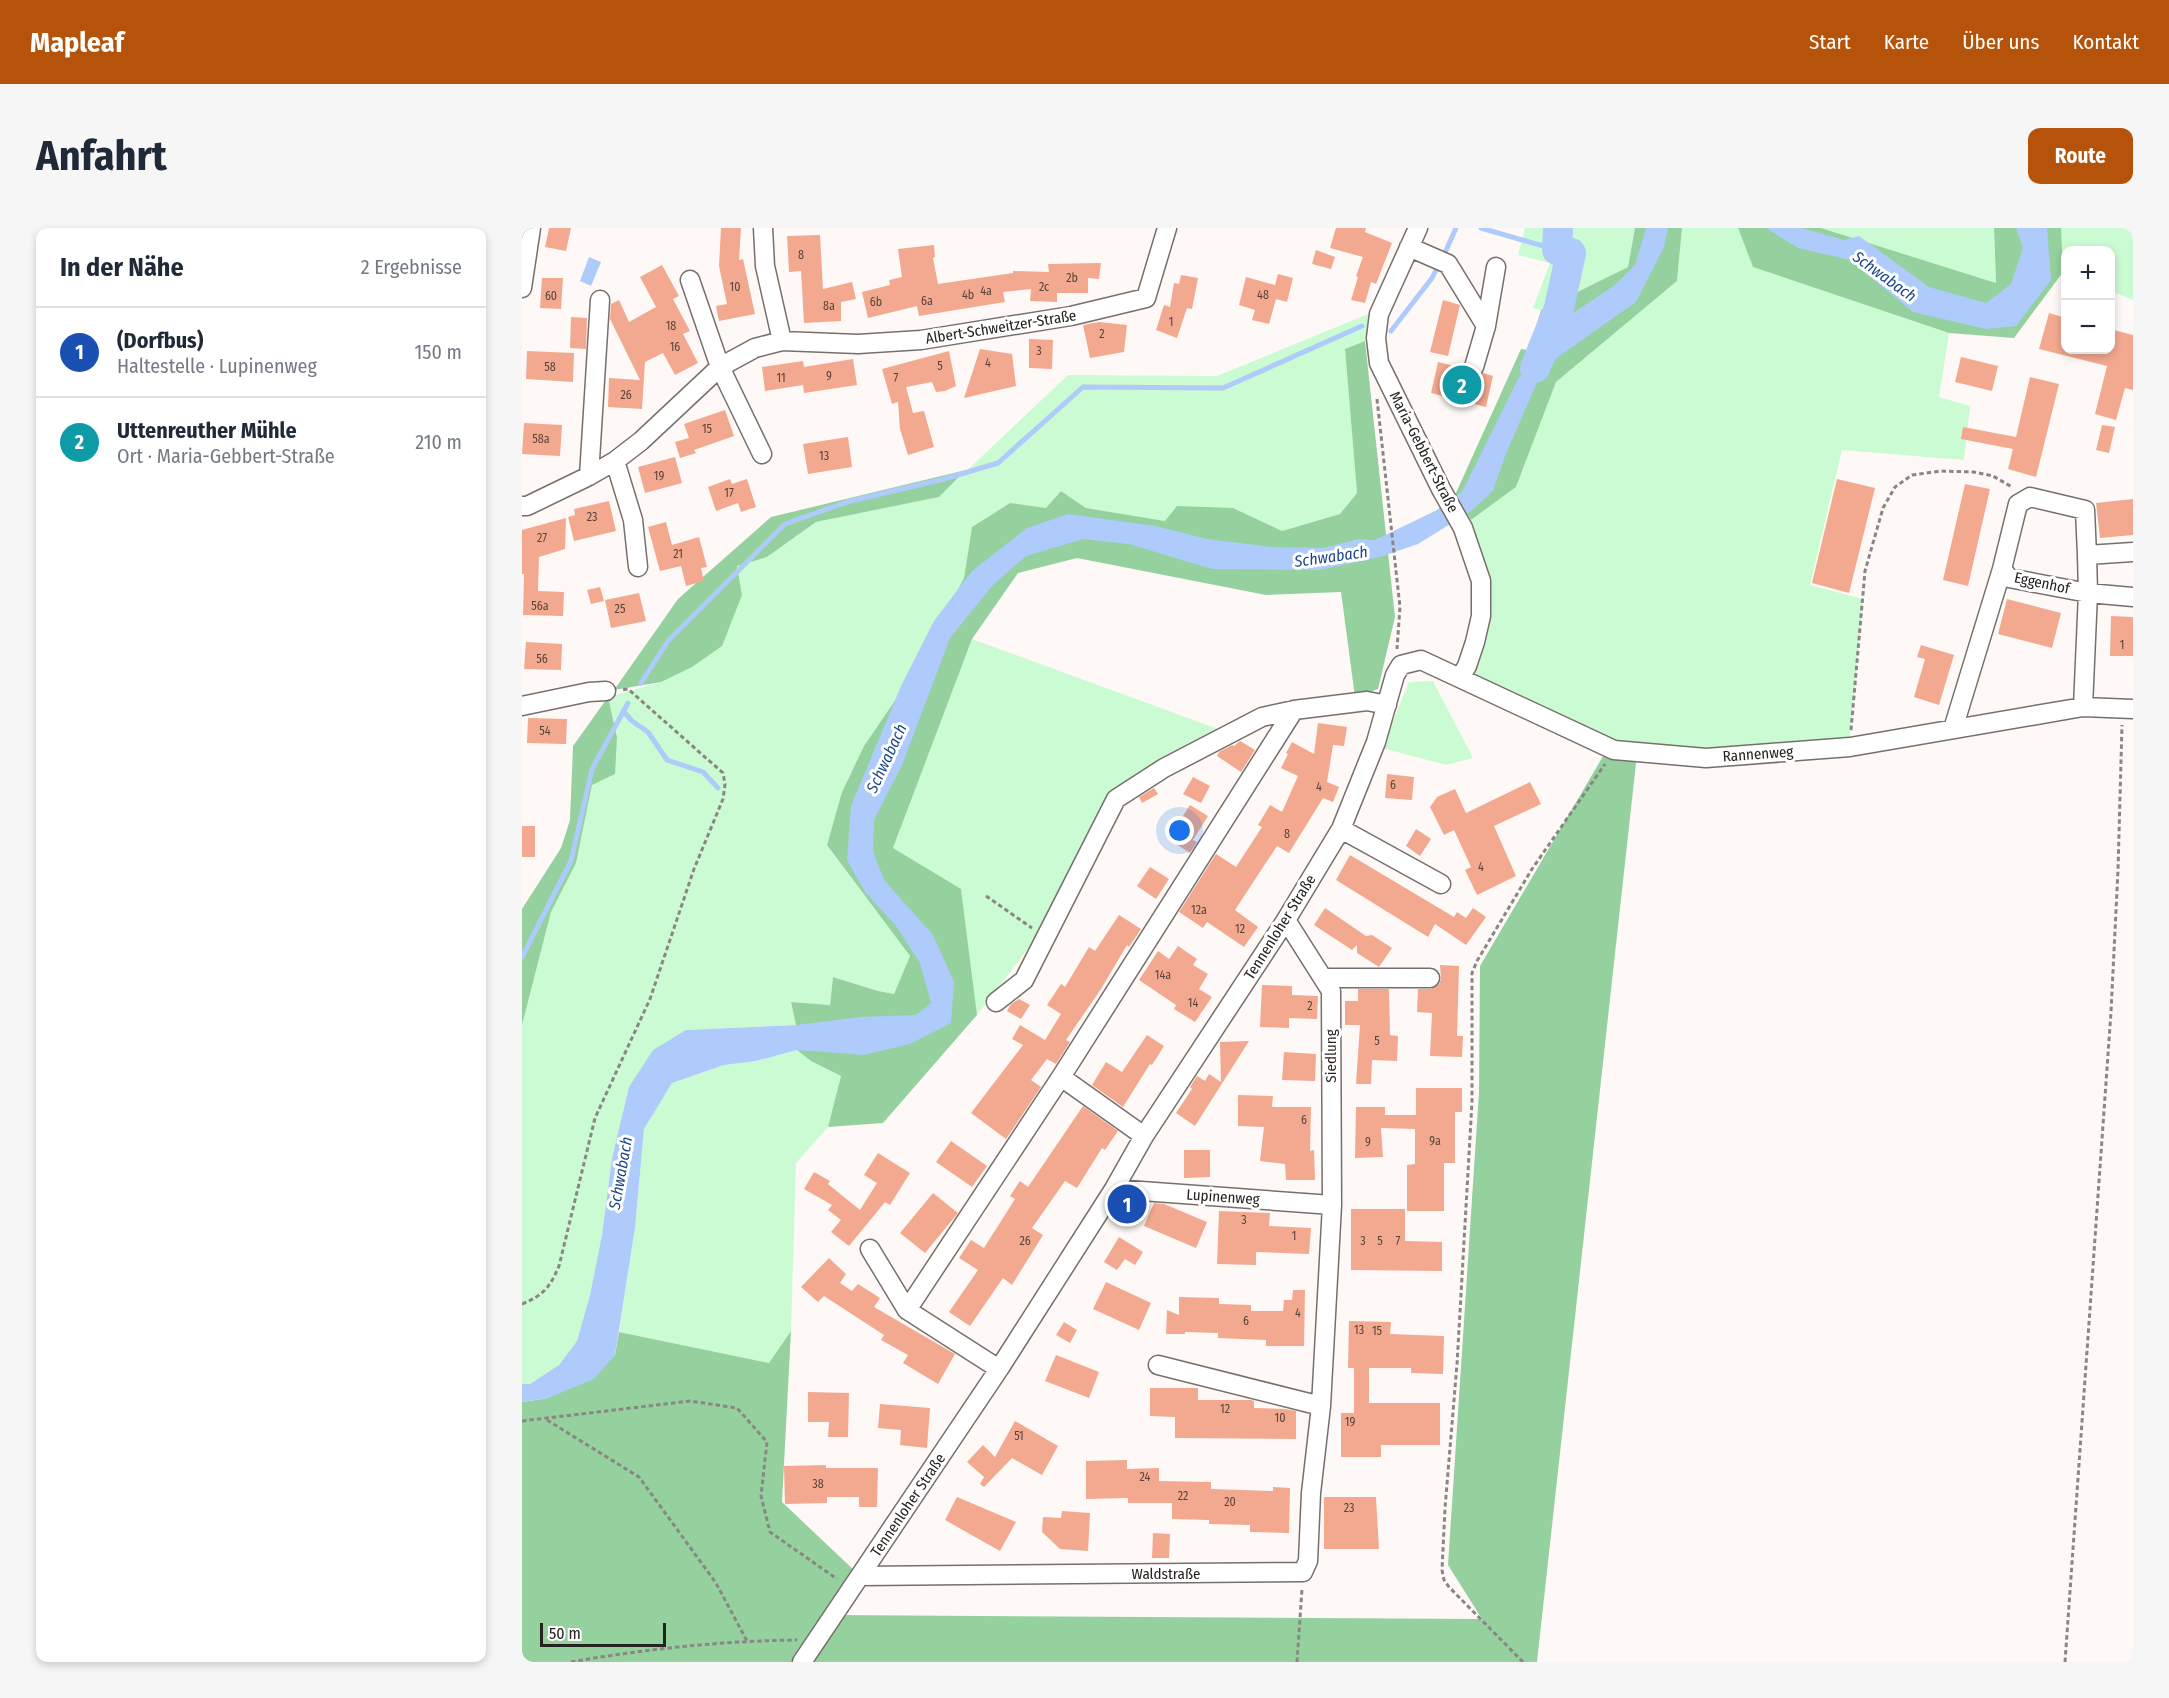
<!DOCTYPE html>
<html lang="de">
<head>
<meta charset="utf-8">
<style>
  body { margin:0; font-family:"Fira Sans Condensed",sans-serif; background:#f6f6f7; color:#1f2937 }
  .controls { position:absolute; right:18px; top:18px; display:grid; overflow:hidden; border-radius:12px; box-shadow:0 3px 9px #0003 }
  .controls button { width:54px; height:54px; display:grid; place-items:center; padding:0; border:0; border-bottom:2px solid #e0e1e3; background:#fff; color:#1f2937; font:30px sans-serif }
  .scale { position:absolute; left:18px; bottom:15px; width:126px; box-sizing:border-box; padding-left:6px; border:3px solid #252220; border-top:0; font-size:16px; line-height:21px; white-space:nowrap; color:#252220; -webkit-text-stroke:4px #fff; paint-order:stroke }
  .you { position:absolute; left:658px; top:603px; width:21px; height:21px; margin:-15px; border:4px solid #fff; border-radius:50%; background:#1a73e8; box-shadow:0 0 0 9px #1a73e833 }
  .badge { display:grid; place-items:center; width:39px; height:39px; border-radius:50%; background:#b45309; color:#fff; font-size:20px; font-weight:700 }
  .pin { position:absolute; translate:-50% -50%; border:3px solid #fff; box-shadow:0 2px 6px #0006 }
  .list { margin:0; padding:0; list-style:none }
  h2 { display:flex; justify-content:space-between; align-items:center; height:78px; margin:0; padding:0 24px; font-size:26px }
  h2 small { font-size:20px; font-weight:400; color:#747a83 }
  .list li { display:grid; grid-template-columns:39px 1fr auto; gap:18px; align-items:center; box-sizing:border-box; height:90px; padding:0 24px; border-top:2px solid #e0e1e3 }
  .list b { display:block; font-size:22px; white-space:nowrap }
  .list p { margin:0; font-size:20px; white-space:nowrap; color:#747a83 }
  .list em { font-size:20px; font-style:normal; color:#747a83 }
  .map { position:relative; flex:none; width:1611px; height:1434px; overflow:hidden; border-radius:12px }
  header { display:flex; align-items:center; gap:36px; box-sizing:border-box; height:84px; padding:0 30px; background:#b45309; color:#fff }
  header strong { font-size:28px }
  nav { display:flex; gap:33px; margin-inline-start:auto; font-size:21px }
  .intro { display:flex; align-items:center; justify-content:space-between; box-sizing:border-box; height:144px; padding:0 36px }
  h1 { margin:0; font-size:42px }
  .button { padding:15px 27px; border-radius:12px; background:#b45309; color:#fff; font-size:21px; font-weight:700 }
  main { display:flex; gap:36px; padding:0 36px }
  aside { flex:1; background:#fff; border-radius:12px; box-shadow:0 3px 9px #0003 }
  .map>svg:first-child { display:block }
</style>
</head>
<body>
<header>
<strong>Mapleaf</strong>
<nav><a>Start</a><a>Karte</a><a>Über uns</a><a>Kontakt</a></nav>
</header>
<div class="intro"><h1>Anfahrt</h1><a class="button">Route</a></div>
<main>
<aside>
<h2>In der Nähe<small>2 Ergebnisse</small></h2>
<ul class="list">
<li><span class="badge" style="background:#1a4fb4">1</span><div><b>(Dorfbus)</b><p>Haltestelle · Lupinenweg</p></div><em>150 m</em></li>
<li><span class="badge" style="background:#0f9aa8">2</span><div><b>Uttenreuther Mühle</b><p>Ort · Maria-Gebbert-Straße</p></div><em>210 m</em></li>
</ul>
</aside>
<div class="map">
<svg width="1611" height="1434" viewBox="0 0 1611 1434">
  <rect width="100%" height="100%" fill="#fef9f6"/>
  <!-- green -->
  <path fill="#cbfbd2" d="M1003 0H1113L1106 39 1019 82 1011 80 1028 35 996 27Z
    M1160 0H1216L1231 39 1427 105 1417 169 1448 178 1442 232 1320 222 1288 357 1341 371 1327 518 1115 526 951 451 968 348 949 292 994 259 1034 154 1155 53Z
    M1299 0H1472L1474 55Z
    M1539 0H1611V72L1589 63 1588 22H1544L1543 45 1541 44Z
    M851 84 843 113 823 121 835 265 818 286 760 303 711 280 644 293 564 280 539 263 524 280 488 275 450 299 442 350 391 446 342 518 320 564 305 617 388 728 372 766 356 763 311 749 308 777 269 774 274 797 164 802 107 859 90 930 80 1007 68 1067 55 1113 37 1137 8 1156H0V797L29 684 54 635 70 557 95 509 86 469 139 454 220 367 215 338 245 329 294 294 417 269 546 147 695 148Z
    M450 411 696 501 588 568 518 705 455 787 439 662 371 620Z
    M911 453 951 530 924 537 860 520 887 454Z
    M275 822 289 833 319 848 306 899 274 935 269 1103 247 1135 97 1104 113 1000 122 901 150 855 202 837 234 833Z"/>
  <!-- forest -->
  <path fill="#94d19f" d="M1113 0H1160L1155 53 1034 154 994 259 949 292 933 267 999 121 1007 122 1019 82 1106 39Z
    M1216 0H1299L1474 55 1472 0H1539L1541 44 1492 110 1427 105 1231 39Z
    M843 113 873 389 856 461 833 469 819 364 744 367 555 330 496 345 450 411 371 620 439 661 455 787 361 895 306 899 319 848 289 833 275 822 274 797 269 774 308 777 311 749 356 763 372 766 388 728 305 617 320 564 342 518 391 446 442 350 450 299 488 275 524 280 539 263 564 280 643 293 655 278 711 280 760 303 818 286 835 265 823 121Z
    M444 242 417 269 294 294 245 329 215 338 220 367 200 418 170 439 139 454 92 462 156 371 249 289Z
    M86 469 95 509 93 546 70 557 54 635 29 684 0 797V681L39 620 48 592 51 518Z
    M1087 518 1115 526 1015 1434H0V1174L26 1170 93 1127 97 1104 247 1135 269 1103 260 1274 336 1346 311 1387 960 1391 926 1337 957 864 958 738Z"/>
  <!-- water -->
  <path fill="#aecbfb" d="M1124 0H1146L1142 19 1114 74 1036 129 1017 150 983 228 971 263 949 283 896 316 858 329 797 342 690 341 607 316 561 311 504 328 471 357 428 410 380 537 352 592 351 623 362 652 411 707 432 754 429 795 388 816 342 827 275 822 234 833 202 837 150 855 122 901 113 1000 93 1127 72 1151 26 1170 0 1174V1156H8L37 1137 55 1113 68 1067 80 1007 90 930 107 859 131 822 164 802 274 797 339 789 394 787 409 775 398 735 374 698 343 664 325 632 329 578 379 458 412 393 450 343 505 300 546 286 633 298 685 311 750 319 801 320 837 311 853 312 913 283 940 264 996 151 1019 117 1042 91 1093 57 1113 37Z
    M1244 0H1279L1322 12 1337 8 1407 59 1464 75 1489 56 1501 20 1494 0H1525L1529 52 1494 98 1464 101 1391 84 1328 32 1276 20Z
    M67 29 79 34 69 58 58 53Z"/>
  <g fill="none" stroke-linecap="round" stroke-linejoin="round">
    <!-- stream -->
    <path stroke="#aecbfb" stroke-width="5" d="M959 0 1035 22
      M922 27 934 0
      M869 103 910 50 915 40
      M119 455 146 413 263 296 325 274 422 251 476 235 561 159 701 160 840 98
      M101 483 110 493 126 504 145 532 181 544 196 560
      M0 729 49 633 70 541 106 475"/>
    <!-- river -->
    <path stroke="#aecbfb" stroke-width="30" d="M1013 140 1037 80 1049 25 1035 22 1036 0"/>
  </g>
  <!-- building -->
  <path fill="#f2a98f" d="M27 0H49L44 23 23 19Z
    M199 0H219L217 32 221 31 233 86 197 93 194 78 205 76 197 38Z
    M814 0H844L843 4 870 15 854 56 849 54 843 75 829 72 836 49 834 48 841 29 808 20Z
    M298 7 301 61 330 54 334 71 319 74V93L282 95 279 43 267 44 265 8Z
    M412 17 413 29 411 30 416 56 491 45V43L527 44 526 36 579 35 577 51 566 50V65H535V74L508 73 509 61 481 64 483 74 397 88 395 78 346 90 340 64 368 57 367 52 380 49 376 21Z
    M794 22 813 29 809 41 790 36Z
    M140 37 157 68 151 71 168 103 161 106 176 135 153 147 141 125 123 134 120 181 86 179 87 150 118 152 88 91 89 76 97 72 107 94 134 79 118 49Z
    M756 46 771 50 765 74 754 71 747 96 730 92 733 82 717 77 724 49 753 57Z
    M659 47 676 50 670 81 665 80 655 110 634 102 642 77 648 79 652 55 657 56Z
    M20 50H41L39 81 18 80Z
    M921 72 938 77 926 128 908 124Z
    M1527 85 1544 90V122H1588V101L1611 107V162L1603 160 1594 192 1573 186 1585 138 1517 121Z
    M49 89 65 90 64 121 48 120Z
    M577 94 605 97 602 124 568 130 561 97Z
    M507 111 531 112 530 141 507 140Z
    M458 121 490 126 494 158 442 170Z
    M5 123 52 125 51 154 4 151Z
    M427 123 434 158 423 163 414 164 410 154 384 159 391 185 402 183 412 219 386 227 378 201 376 174 370 176 360 141Z
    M1439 129 1476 138 1470 163 1433 154Z
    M331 131 335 157 282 165 281 157 243 163 240 139 281 133 282 139Z
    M916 134 941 140 944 146 949 150H955L961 145 971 148 964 179 909 165Z
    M1508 149 1537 156 1514 249 1486 241 1491 221 1439 211 1441 199 1494 209Z
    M203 182 212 208 172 222 174 225 158 230 153 214 167 210 162 196Z
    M2 195 40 197 38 228 0 226Z
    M1580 197 1593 199 1587 225 1574 222Z
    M326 209 330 239 286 246 281 216Z
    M153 229 160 255 123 265 116 239Z
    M208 251 210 256 225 251 234 279 219 284 216 275 194 283 186 259Z
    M1315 251 1353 260 1327 365 1290 355Z
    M1443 256 1468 261 1446 358 1421 352Z
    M1611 271V307L1578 310 1574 275Z
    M87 273 94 303 52 313 46 289 53 287 52 281Z
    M44 290 43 321 17 329 16 363 42 364 41 388 1 387 2 346H0V302Z
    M144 294 150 317 177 309 185 339 179 340 182 353 164 358 159 338 138 343 126 299Z
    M78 359 82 373 69 376 65 362Z
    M117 365 124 393 89 400 83 372Z
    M1485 371 1539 385 1530 420 1476 406Z
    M1589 388 1611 389V428H1588Z
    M4 414 40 416 39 442 2 441Z
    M1399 417 1432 427 1417 477 1392 469 1403 431 1395 429Z
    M6 490 45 491 44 516 5 515Z
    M796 495 825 499 822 518 811 517 805 554 817 559 811 574 801 570 767 625 755 618 713 682 736 699 722 719 685 694 681 700 657 684 694 626 714 639 740 599 736 597 748 577 760 584 776 548 759 540 766 526 764 525 770 514 792 526Z
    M718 513 733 522 719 544 695 528 697 524 710 517 712 518Z
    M865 546 892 549 890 572 863 570Z
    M671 549 688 558 679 575 661 566Z
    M1008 554 1019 576 972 598 994 648 955 667 943 642 949 639 932 602 922 607 908 579 915 569 933 561 944 585Z
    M632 560 636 566 620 575 617 569Z
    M668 577 686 588 671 612 675 614 668 625 646 611Z
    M0 598H13V629H0Z
    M894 601 909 611 898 628 884 618Z
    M828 627 932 689 935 684 944 690 951 680 964 689 944 717 913 696 906 709 814 652Z
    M628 639 647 651 634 671 615 658Z
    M803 680 844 708 850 707 870 720 857 739 835 725V717L830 722 792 697Z
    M597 687 619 701 607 719 605 717 579 761 544 812 548 814 534 836 525 831 509 852 519 859 484 911 449 885 501 817 490 811 498 797 523 812 539 786 525 777 539 756 543 759 567 719 573 723Z
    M656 718 675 731 671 737 686 746 677 761 690 769 673 794 652 781 654 777 617 752 636 723 647 731Z
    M918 737 937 738 935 808H941L940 829 908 828 910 785 895 784 896 761H909L917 756 919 751Z
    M740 757 770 758V767L796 768 795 791 767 790V800L738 799Z
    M836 761H867L868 807 876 808 875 833 850 832 849 856H834L838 797H823V773H836Z
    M497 771 508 777 499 791 485 783 489 776Z
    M625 807 642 818 630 837 628 836 601 879 570 857 584 834 600 844Z
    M727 813 673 898 654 885 670 861 668 859 675 848 683 853 687 846 699 854 698 814Z
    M762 824 794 826 793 853 760 852Z
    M894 860H940V884H933V935H922V983H885V937L893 936V901L859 900 861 929 833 930 834 879H863V887H894Z
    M716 867 751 868 750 879H789L788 923 792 922 793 952H764L763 936 738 933 742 899 716 898Z
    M561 878 596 903 583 922 580 920 555 960 543 953 510 1000 521 1007 490 1057 481 1050 448 1098 427 1084 456 1042 437 1030 449 1012 462 1020 493 971 488 968 498 953 506 959Z
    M429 913 465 938 450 959 414 934Z
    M662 922H688V949L662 950Z
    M356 925 388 945 368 977 363 974 327 1018 309 1004 319 992 306 982 310 977 282 961 292 944 308 953 306 956 338 982 355 955 342 947Z
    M411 965 436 985 403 1025 378 1005Z
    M632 975 642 976 685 994 674 1020 622 998Z
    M829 981H883V1013L920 1014V1043L829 1042Z
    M697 983 748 985 747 998 789 1000 787 1026 734 1024V1037L695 1036Z
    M597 1009 621 1024 613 1037 603 1031 595 1042 582 1034Z
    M307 1030 324 1046 318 1055 330 1063 336 1056 358 1070 352 1079 433 1126 416 1156 381 1135 386 1127 359 1112 362 1107 302 1068 296 1074 279 1059Z
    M584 1054 629 1075 617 1102 571 1081Z
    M771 1062H783L782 1118H744V1112L696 1110V1105L663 1104V1106H644L645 1082 657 1087V1069L697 1070V1076L729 1077V1083H761L762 1072H770Z
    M827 1093 869 1094 868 1106 922 1108 921 1146 889 1145V1140H847V1175H918V1217H859V1229H819V1185H832V1140H826Z
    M542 1094 555 1102 548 1115 534 1107Z
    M534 1127 577 1144 567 1170 523 1153Z
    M628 1160H676V1172H729L732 1173V1180L763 1181 774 1183V1211L653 1210V1189L628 1188Z
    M286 1164 327 1165 326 1209H306L307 1194H286Z
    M358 1176 408 1180 405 1220 378 1217 379 1202 356 1200Z
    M493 1193 536 1218 520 1247 490 1230 462 1259 458 1256 462 1249 445 1234 461 1217 473 1229Z
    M605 1232V1241L637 1240V1253L689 1254V1261L751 1263V1259L768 1260 767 1305 728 1304V1297L687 1296V1292L650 1291V1275H606V1270L564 1271V1233Z
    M304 1237V1240H356L355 1279H337V1269H305V1275L263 1276 262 1238Z
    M435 1269 494 1294 478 1323 423 1292Z
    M802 1269H854L857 1321H802Z
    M540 1283 568 1285 566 1323 538 1321 520 1304 521 1289 539 1290Z
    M631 1305 648 1306 647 1330H630Z"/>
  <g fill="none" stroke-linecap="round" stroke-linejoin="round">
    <!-- minor casing -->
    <g stroke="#776f6c" stroke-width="21">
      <path id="minor" d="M241 0 243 38 260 113
        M896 0 857 86 854 110 857 135 919 261 941 300 959 353V388L953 414 945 438 938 450
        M887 19 926 36 964 98 952 139
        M168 52 198 139 240 226
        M0 60 9 0
        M964 98 974 39
        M93 233 111 292 116 339
        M67 248 78 72
        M0 278H5L67 248 93 233 119 213 198 139 233 120 260 113 336 116 399 112 549 88 624 70 645 0
        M1611 324 1565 327 1566 365 1611 369
        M0 478 67 464 84 463
        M1561 479 1566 365 1487 350 1480 341 1496 276 1508 269 1563 282 1565 327
        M1431 501 1480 341
        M819 601 919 656
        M801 750H908
        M474 774 502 752 594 571 642 540 740 489 772 482
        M539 849 622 908
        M592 961 810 977
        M348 1021 385 1082
        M636 1137 799 1178
        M477 1141 385 1082 539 849 772 482 845 473 865 477
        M339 1348 781 1344 786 1333 789 1265 799 1178 810 977 809 763 764 692
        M280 1434 477 1141 592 961 622 908 764 692 802 629 819 601 854 514 873 447 879 437 899 432 1092 522 1184 530 1328 519 1561 479 1611 481"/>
    </g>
    <!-- path -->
    <path stroke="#8a8684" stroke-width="3" stroke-dasharray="4.5 3" stroke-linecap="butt" d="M855 171 878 379 875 421
      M1329 502 1343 343 1361 280 1373 259 1390 247 1419 243 1452 244 1471 248 1490 259
      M464 668 510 700
      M0 1076C22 1067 28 1059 37 1038L73 890 128 771 172 641 201 571 203 556 201 545 106 461 99 462
      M25 1192 117 1249 194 1355 225 1413
      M0 1193 168 1173 215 1180 245 1214 239 1268 248 1304 315 1351
      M49 1434C123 1421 199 1413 275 1412
      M775 1434 780 1361
      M1001 1434 927 1359 922 1352 920 1342 923 1280 935 1136 950 874V745L955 733 1010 641 1083 536
      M1543 1434 1589 784 1596 642 1600 497"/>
    <!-- minor -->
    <use href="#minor" stroke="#fff" stroke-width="18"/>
  </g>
  <g text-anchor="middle" stroke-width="6" stroke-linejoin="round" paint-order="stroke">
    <!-- number labels -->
    <g font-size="12" fill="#58443c">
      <text x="279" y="31">8</text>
      <text x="550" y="54">2b</text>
      <text x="213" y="63">10</text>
      <text x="522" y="63">2c</text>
      <text x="464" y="67">4a</text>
      <text x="446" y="71">4b</text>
      <text x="741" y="71">48</text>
      <text x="29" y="72">60</text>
      <text x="405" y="77">6a</text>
      <text x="354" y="78">6b</text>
      <text x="307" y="82">8a</text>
      <text x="649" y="98">1</text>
      <text x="149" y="102">18</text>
      <text x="580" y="110">2</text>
      <text x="153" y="123">16</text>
      <text x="517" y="127">3</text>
      <text x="466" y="139">4</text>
      <text x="418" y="142">5</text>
      <text x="28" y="143">58</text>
      <text x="307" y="152">9</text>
      <text x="259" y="154">11</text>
      <text x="374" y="154">7</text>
      <text x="104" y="171">26</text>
      <text x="185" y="205">15</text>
      <text x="19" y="215">58a</text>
      <text x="302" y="232">13</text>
      <text x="137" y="252">19</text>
      <text x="207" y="269">17</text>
      <text x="70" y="293">23</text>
      <text x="20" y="314">27</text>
      <text x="156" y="330">21</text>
      <text x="18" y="382">56a</text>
      <text x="98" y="385">25</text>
      <text x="1600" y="421">1</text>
      <text x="20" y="435">56</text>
      <text x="23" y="507">54</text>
      <text x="871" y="561">6</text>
      <text x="797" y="563">4</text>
      <text x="765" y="610">8</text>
      <text x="959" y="643">4</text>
      <text x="677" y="686">12a</text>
      <text x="718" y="705">12</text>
      <text x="641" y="751">14a</text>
      <text x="671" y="779">14</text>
      <text x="788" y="782">2</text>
      <text x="855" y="817">5</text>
      <text x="782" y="896">6</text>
      <text x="913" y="917">9a</text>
      <text x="846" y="918">9</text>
      <text x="722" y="996">3</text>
      <text x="772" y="1012">1</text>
      <text x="503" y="1017">26</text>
      <text x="841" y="1017">3</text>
      <text x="858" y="1017">5</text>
      <text x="876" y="1017">7</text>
      <text x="776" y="1089">4</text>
      <text x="724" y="1097">6</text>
      <text x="837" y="1106">13</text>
      <text x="855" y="1107">15</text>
      <text x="703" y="1185">12</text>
      <text x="758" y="1194">10</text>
      <text x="828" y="1198">19</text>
      <text x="497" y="1212">51</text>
      <text x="623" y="1253">24</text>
      <text x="296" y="1260">38</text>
      <text x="661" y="1272">22</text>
      <text x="708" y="1278">20</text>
      <text x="827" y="1284">23</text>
    </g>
    <!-- street labels -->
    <g font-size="15" fill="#252220" stroke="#fff">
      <text transform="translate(479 99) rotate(-9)" y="5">Albert-Schweitzer-Straße</text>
      <text transform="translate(902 224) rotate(63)" y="5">Maria-Gebbert-Straße</text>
      <text transform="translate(1520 355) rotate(12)" y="5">Eggenhof</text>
      <text transform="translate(1236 526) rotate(-4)" y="5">Rannenweg</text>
      <text transform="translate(758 699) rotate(-58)" y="5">Tennenloher Straße</text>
      <text transform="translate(809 828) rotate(-90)" y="5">Siedlung</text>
      <text transform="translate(701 969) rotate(4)" y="5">Lupinenweg</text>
      <text transform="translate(386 1277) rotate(-56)" y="5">Tennenloher Straße</text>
      <text x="644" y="1351">Waldstraße</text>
    </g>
    <!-- water labels -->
    <g font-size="16" font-style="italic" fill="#1b4488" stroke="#fff">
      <text transform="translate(1363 48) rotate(36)" y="6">Schwabach</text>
      <text transform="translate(809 328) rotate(-8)" y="6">Schwabach</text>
      <text transform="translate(364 530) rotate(-65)" y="6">Schwabach</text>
      <text transform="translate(98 945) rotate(-80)" y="6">Schwabach</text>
    </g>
  </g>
</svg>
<div class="controls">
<button>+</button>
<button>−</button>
</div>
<div class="scale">50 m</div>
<div class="you"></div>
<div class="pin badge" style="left:605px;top:976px;background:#1a4fb4">1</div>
<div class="pin badge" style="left:940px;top:157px;background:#0f9aa8">2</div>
</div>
</main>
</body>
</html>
